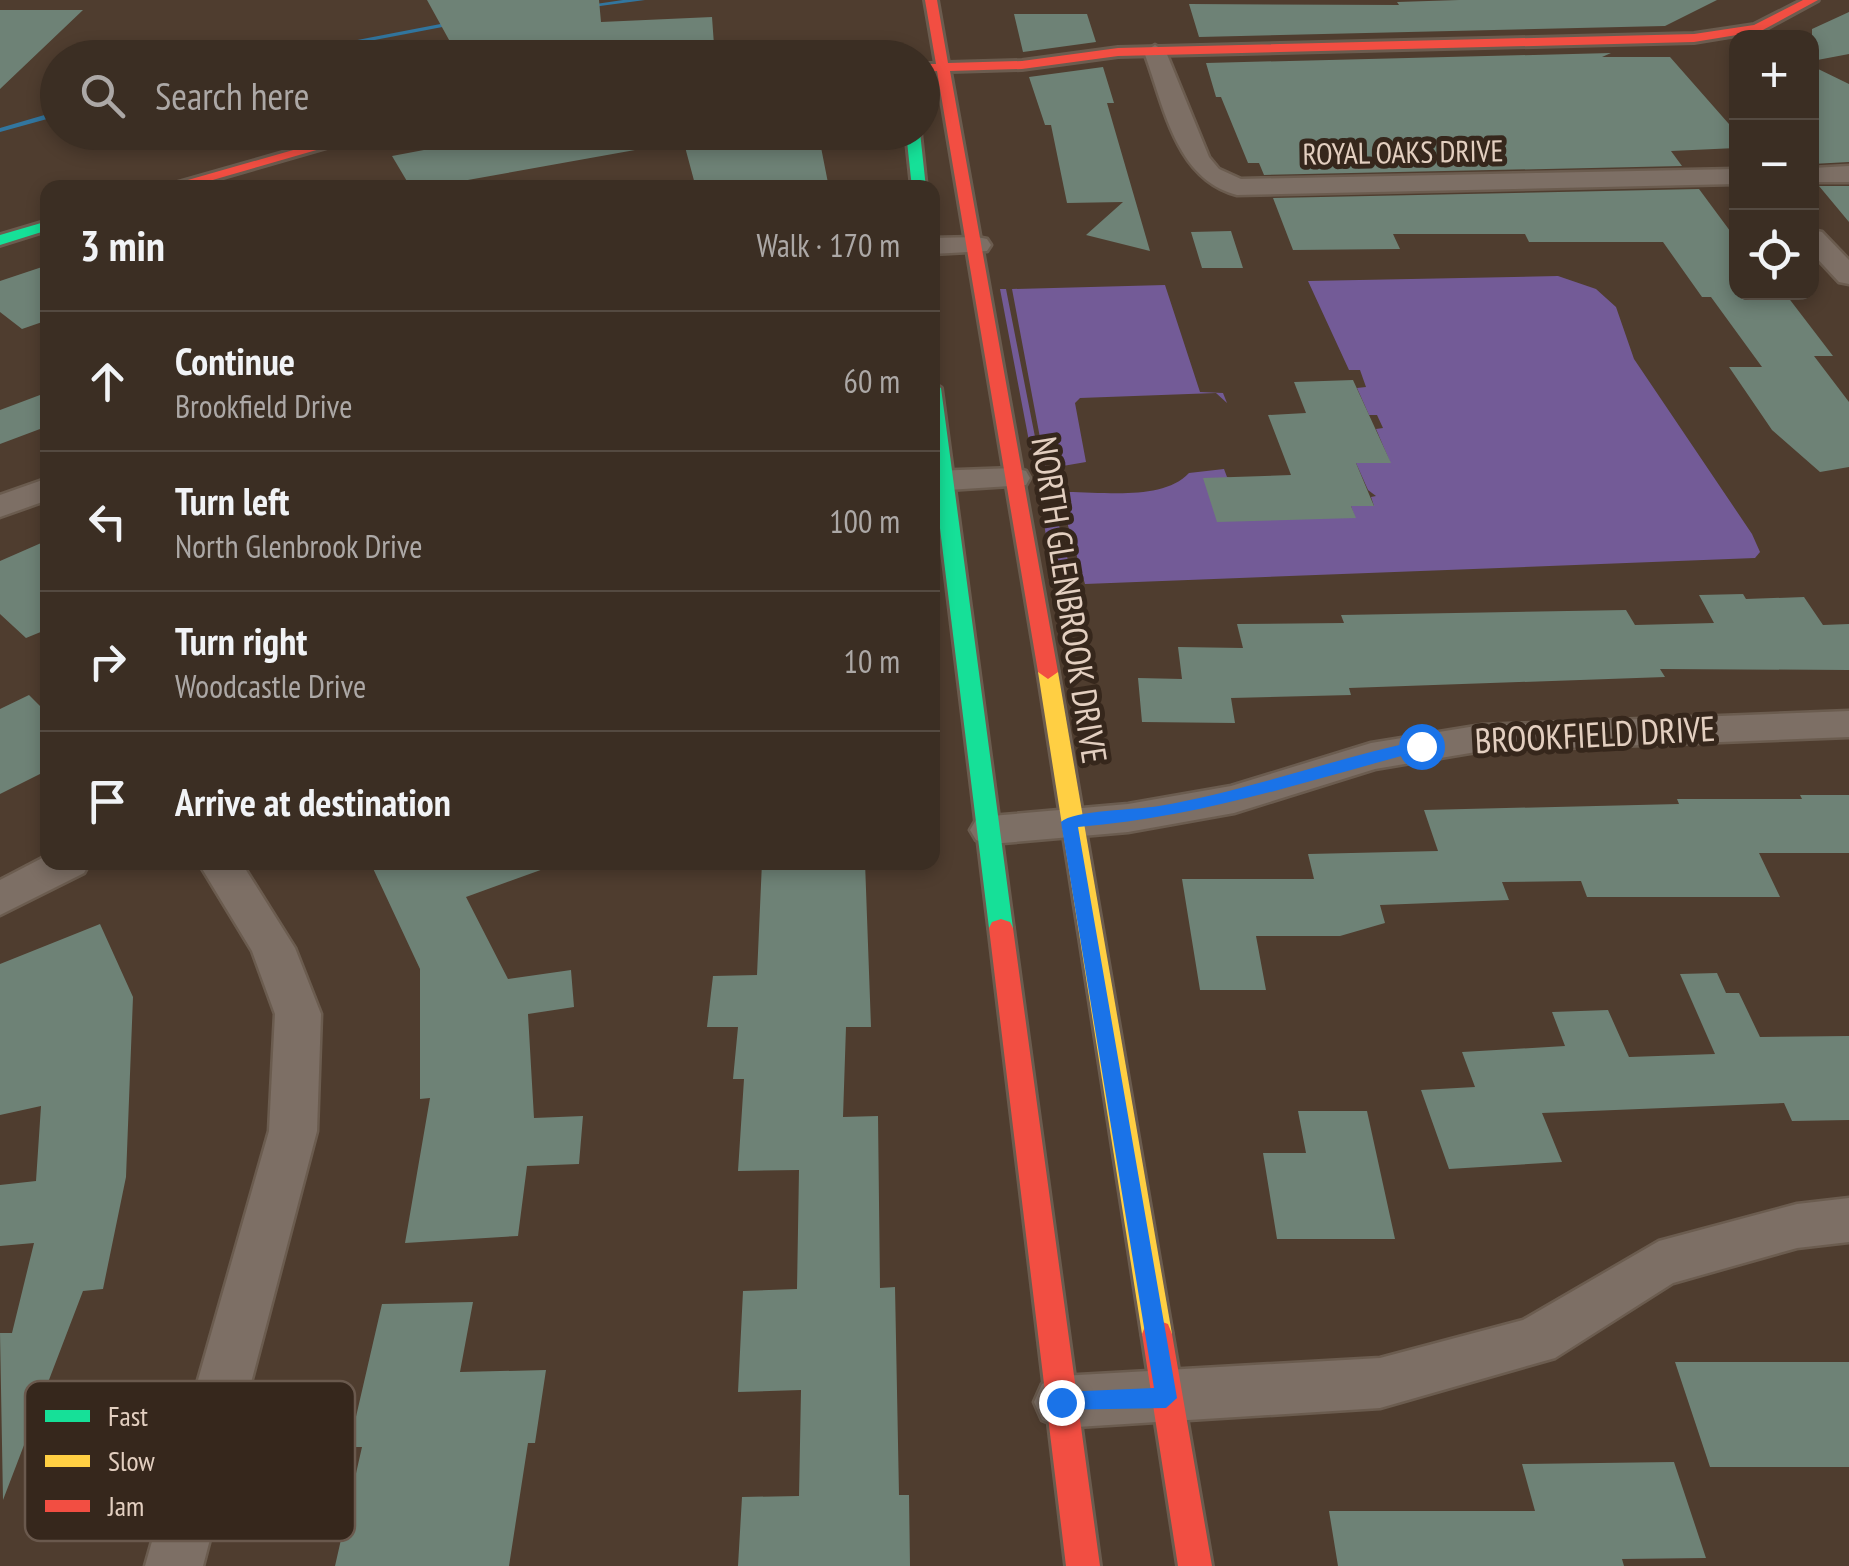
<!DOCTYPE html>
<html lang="en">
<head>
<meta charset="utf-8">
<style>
  body { margin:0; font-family:"PT Sans Narrow",sans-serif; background:#42362b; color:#f1f3f6 }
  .controls { position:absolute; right:30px; top:30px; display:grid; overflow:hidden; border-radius:20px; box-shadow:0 5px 15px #0003 }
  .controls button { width:90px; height:90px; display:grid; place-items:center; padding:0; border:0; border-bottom:2px solid #544a41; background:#3b2e23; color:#f1f3f6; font:50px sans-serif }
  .stop { position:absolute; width:30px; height:30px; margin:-22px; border:8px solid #1a73e8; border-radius:50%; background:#fff }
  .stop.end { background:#1a73e8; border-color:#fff; box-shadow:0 2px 10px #0008 }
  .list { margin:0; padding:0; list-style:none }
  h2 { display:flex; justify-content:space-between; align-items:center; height:130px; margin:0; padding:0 40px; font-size:42px }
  h2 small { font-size:32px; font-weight:400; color:#aca8a6 }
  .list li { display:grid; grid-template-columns:65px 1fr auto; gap:30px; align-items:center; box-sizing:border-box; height:140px; padding:0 40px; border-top:2px solid #544a41 }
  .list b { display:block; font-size:38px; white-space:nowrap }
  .list p { margin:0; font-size:32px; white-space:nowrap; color:#aca8a6 }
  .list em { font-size:32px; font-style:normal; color:#aca8a6 }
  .icon { flex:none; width:55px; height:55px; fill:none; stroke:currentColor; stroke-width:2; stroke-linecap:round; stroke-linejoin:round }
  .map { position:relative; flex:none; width:1849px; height:1566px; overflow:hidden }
  .search { position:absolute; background:#3b2e23; box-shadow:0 5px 15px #0003; left:40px; top:40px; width:900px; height:110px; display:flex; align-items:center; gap:25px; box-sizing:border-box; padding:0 35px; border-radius:55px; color:#aca8a6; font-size:38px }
  .panel { position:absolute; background:#3b2e23; box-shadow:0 5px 15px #0003; left:40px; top:180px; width:900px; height:690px; border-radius:20px }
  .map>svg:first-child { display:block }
</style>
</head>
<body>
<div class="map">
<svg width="1849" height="1566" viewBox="0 0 1849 1566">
  <rect width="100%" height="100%" fill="#4f3d2f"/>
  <!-- green -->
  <path fill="#735b97" d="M1558 276 1596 289 1616 307 1634 359 1752 534 1760 552 1755 558 1085 584 1062 505V492C1100 491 1162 502 1189 473L1224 469 1227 477 1355 518 1351 506H1374L1371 497 1376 496 1368 490 1356 463 1390 462 1376 429 1383 428 1377 415H1369L1357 388 1366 387 1360 370H1349L1308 281Z
    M1165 285 1200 392 1223 393 1227 403 1216 393 1080 398 1075 403 1086 462 1057 467 1041 443 1012 289Z
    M1000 289H1006L1037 447 1046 466 1032 457Z
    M1051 494 1074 584C1055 581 1054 572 1053 557L1058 555 1056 545 1046 536 1041 504Z"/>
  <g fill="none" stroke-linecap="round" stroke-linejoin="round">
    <!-- stream -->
    <path fill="#32769f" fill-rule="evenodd" d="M623 0H645L585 8 582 6Z
      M456 21 458 22V24L281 58H264Z
      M58 111V116L0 132V128Z"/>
  </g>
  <!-- building -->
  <path fill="#6e8276" d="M427 0H599L601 22 712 17 714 45 581 58H459Z
    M1459 0H1717L1665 26 1199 37 1189 4 1399 5 1397 2Z
    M0 10H83L0 89Z
    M1849 12V54L1812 61V29Z
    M1014 14H1087L1096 42 1023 52Z
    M1611 53 1602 57H1670L1736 132V148L1671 151 1682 166 1264 175 1259 163H1248L1221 97H1216L1206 63Z
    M1812 66 1849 84V162L1812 164Z
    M1103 67 1114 103H1107L1150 251 1086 235 1123 202 1067 203 1051 125H1045L1029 77Z
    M519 132H633L635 150 451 183 454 188H411L392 156Z
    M681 132H818L829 188H696Z
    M1819 186H1849V222Z
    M1699 189 1736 239V292H1784L1833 356H1814L1849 402V467L1820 472 1772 430 1729 367H1762L1711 297H1702L1663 242H1529L1525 234H1393L1400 249 1293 250 1273 198Z
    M1231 231 1243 268H1202L1191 232Z
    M48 265V320L22 329 0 312V281Z
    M1353 380 1391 463H1356L1374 506H1351L1356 518 1217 522 1203 478 1291 475 1268 415 1306 413 1294 382Z
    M48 392V426L0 444V410Z
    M48 540V629L26 638 0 614V561Z
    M1743 594 1746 599 1804 597 1823 625 1849 624V670L1660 669 1665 677 1349 688 1351 695 1231 698 1235 723 1142 722 1138 678 1182 679 1178 647 1243 648 1237 624 1344 623 1341 615 1626 610 1635 625 1714 623 1699 595Z
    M29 695 48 714V770L0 794V709Z
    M1800 795H1849V853H1759L1780 897H1587L1581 881 1502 882 1509 900 1380 905 1385 923 1340 936H1256L1266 990H1200L1182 879H1314L1308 854 1438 851 1424 810 1679 804 1677 799H1802Z
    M370 862H548L549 867 466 897 508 979 571 970 574 1007 528 1014 534 1118 583 1116 579 1164 527 1166 518 1236 405 1243 430 1098 420 1099V969Z
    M762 862H865L871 1027H846L843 1117 878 1116 880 1288 895 1287 899 1495H909L910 1566H738L742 1497 799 1496 801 1390 738 1392 743 1291 797 1289 799 1170 738 1171 744 1079H733L738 1027H707L713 976 757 975Z
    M100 924 133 997 126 1177 103 1289 83 1291 3 1500 0 1333H12L34 1243 0 1246V1185L36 1181 41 1106 0 1115V964Z
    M1717 973 1726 993H1739L1760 1037 1849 1036V1120L1792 1121 1784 1103 1542 1113 1562 1162 1449 1169 1421 1090 1475 1087 1462 1052 1565 1046 1552 1012 1608 1010 1629 1057 1715 1054 1680 974Z
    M1298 1111H1367L1395 1239H1277L1263 1153H1306Z
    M473 1302 460 1372 546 1370 535 1443H528L509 1566H335L362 1447H349L382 1304Z
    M1675 1362H1849V1467H1710Z
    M1674 1462 1706 1558 1622 1559 1624 1566H1338L1329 1511H1535L1522 1464Z"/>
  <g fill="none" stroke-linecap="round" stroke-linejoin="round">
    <!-- street casing -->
    <g stroke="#6b5c4f" stroke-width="5">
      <path id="street" d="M1155 45 1166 52 1209 157 1219 169 1241 179 1736 169V184L1237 195C1175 179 1164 105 1144 52Z
        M1849 166V182H1812V168Z
        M1812 230 1822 232 1849 260V284L1839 282 1812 253Z
        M977 237 987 239 991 245 987 251 932 254V238Z
        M1014 468 1026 471 1030 478 1026 485 932 491V471Z
        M48 478V500L0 517V495Z
        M1849 711V737L1482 751 1375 769 1234 813 1128 832 991 844 976 840 970 830 976 820 991 816 1128 804 1231 786 1371 743 1482 725Z
        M48 855V862H90L84 873 0 915V880Z
        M198 862H241L295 948 321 1014 317 1131 203 1566H145L269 1131 275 1014 252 951Z
        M1849 1198V1242L1797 1248 1673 1283 1555 1358 1380 1408 1061 1428 1042 1420 1034 1402 1042 1384 1061 1376 1380 1358 1523 1320 1659 1241 1797 1204Z"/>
    </g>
    <!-- fast casing -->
    <g stroke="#6b5c4f" stroke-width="6">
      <path id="fast" d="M906 132H920L926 188H912Z
        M48 221V230L0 245V235Z
        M932 383 941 388 1013 928 1010 934H992L989 928 932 463Z"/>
    </g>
    <!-- slow casing -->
    <g stroke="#6b5c4f" stroke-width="6">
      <path id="slow" d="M1048 665 1058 672 1172 1334 1168 1344 1157 1348 1146 1344 1142 1334 1038 672Z"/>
    </g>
    <!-- jam casing -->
    <g stroke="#6b5c4f" stroke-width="6">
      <path id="jam" d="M925 0H937L948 63 1022 61 1118 48 1694 34 1754 25 1803 0H1818L1761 31 1694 42 1118 56 1022 69 950 71 1058 672 1048 679 1038 672 937 71 922 72V64H936Z
        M356 132H379L185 188H160Z
        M1001 919 1010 922 1013 928 1100 1566H1066L989 928 992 922Z
        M1157 1320 1168 1324 1172 1334 1212 1566H1178L1142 1334 1146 1324Z"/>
    </g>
    <!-- street -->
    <use href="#street" fill="#7d6f65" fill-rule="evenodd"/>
    <!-- fast -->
    <use href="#fast" fill="#16e098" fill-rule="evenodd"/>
    <!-- slow -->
    <use href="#slow" fill="#ffcf43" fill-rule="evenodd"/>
    <!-- jam -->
    <use href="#jam" fill="#f24e42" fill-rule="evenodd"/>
  </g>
  <!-- route -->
  <path fill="#1a73e8" d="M1421 740 1427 742V749C1310 780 1199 818 1078 827L1177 1398 1166 1408 1053 1410V1395L1061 1392 1154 1388 1061 822C1073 810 1137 810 1159 806 1248 791 1332 759 1421 740Z"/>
  <g text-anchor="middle" stroke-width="10" stroke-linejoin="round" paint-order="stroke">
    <!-- far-street labels -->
    <g font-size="30" fill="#e3cfc0" stroke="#36271c">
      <text transform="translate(1403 153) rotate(-1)" y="10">ROYAL OAKS DRIVE</text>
    </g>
    <!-- street labels -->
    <g font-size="35" fill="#e3cfc0" stroke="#36271c">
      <text transform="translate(1069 600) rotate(81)" y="12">NORTH GLENBROOK DRIVE</text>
      <text transform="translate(1595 735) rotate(-3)" y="12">BROOKFIELD DRIVE</text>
    </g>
  </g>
  <!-- legend -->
  <rect x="25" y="1381" width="330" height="160" rx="15" fill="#36271c" stroke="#6a594d" stroke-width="2.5"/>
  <rect x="45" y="1410" width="45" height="12" fill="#16e098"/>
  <rect x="45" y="1455" width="45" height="12" fill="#ffcf43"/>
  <rect x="45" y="1500" width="45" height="12" fill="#f24e42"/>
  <g font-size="28" fill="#e3cfc0">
    <text x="108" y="1426">Fast</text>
    <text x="108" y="1471">Slow</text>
    <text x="108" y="1516">Jam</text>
  </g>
</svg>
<div class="controls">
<button>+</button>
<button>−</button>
<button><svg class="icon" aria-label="locate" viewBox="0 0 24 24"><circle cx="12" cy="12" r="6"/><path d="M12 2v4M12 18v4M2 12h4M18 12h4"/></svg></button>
</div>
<div class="stop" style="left:1421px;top:746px"></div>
<div class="stop end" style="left:1061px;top:1402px"></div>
<div class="search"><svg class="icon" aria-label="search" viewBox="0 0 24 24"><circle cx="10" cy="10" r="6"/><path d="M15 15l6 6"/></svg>Search here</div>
<section class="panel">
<h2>3 min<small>Walk · 170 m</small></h2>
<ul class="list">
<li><svg class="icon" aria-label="ahead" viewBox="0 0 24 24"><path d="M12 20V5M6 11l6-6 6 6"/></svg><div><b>Continue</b><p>Brookfield Drive</p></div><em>60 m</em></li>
<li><svg class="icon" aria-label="left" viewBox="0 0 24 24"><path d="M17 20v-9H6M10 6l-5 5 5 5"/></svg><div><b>Turn left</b><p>North Glenbrook Drive</p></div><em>100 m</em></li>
<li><svg class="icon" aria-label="right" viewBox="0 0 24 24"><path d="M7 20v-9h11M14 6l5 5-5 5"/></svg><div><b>Turn right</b><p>Woodcastle Drive</p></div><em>10 m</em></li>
<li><svg class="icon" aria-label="arrive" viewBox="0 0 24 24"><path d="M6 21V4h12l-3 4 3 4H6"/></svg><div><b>Arrive at destination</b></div></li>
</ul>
</section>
</div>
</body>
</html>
